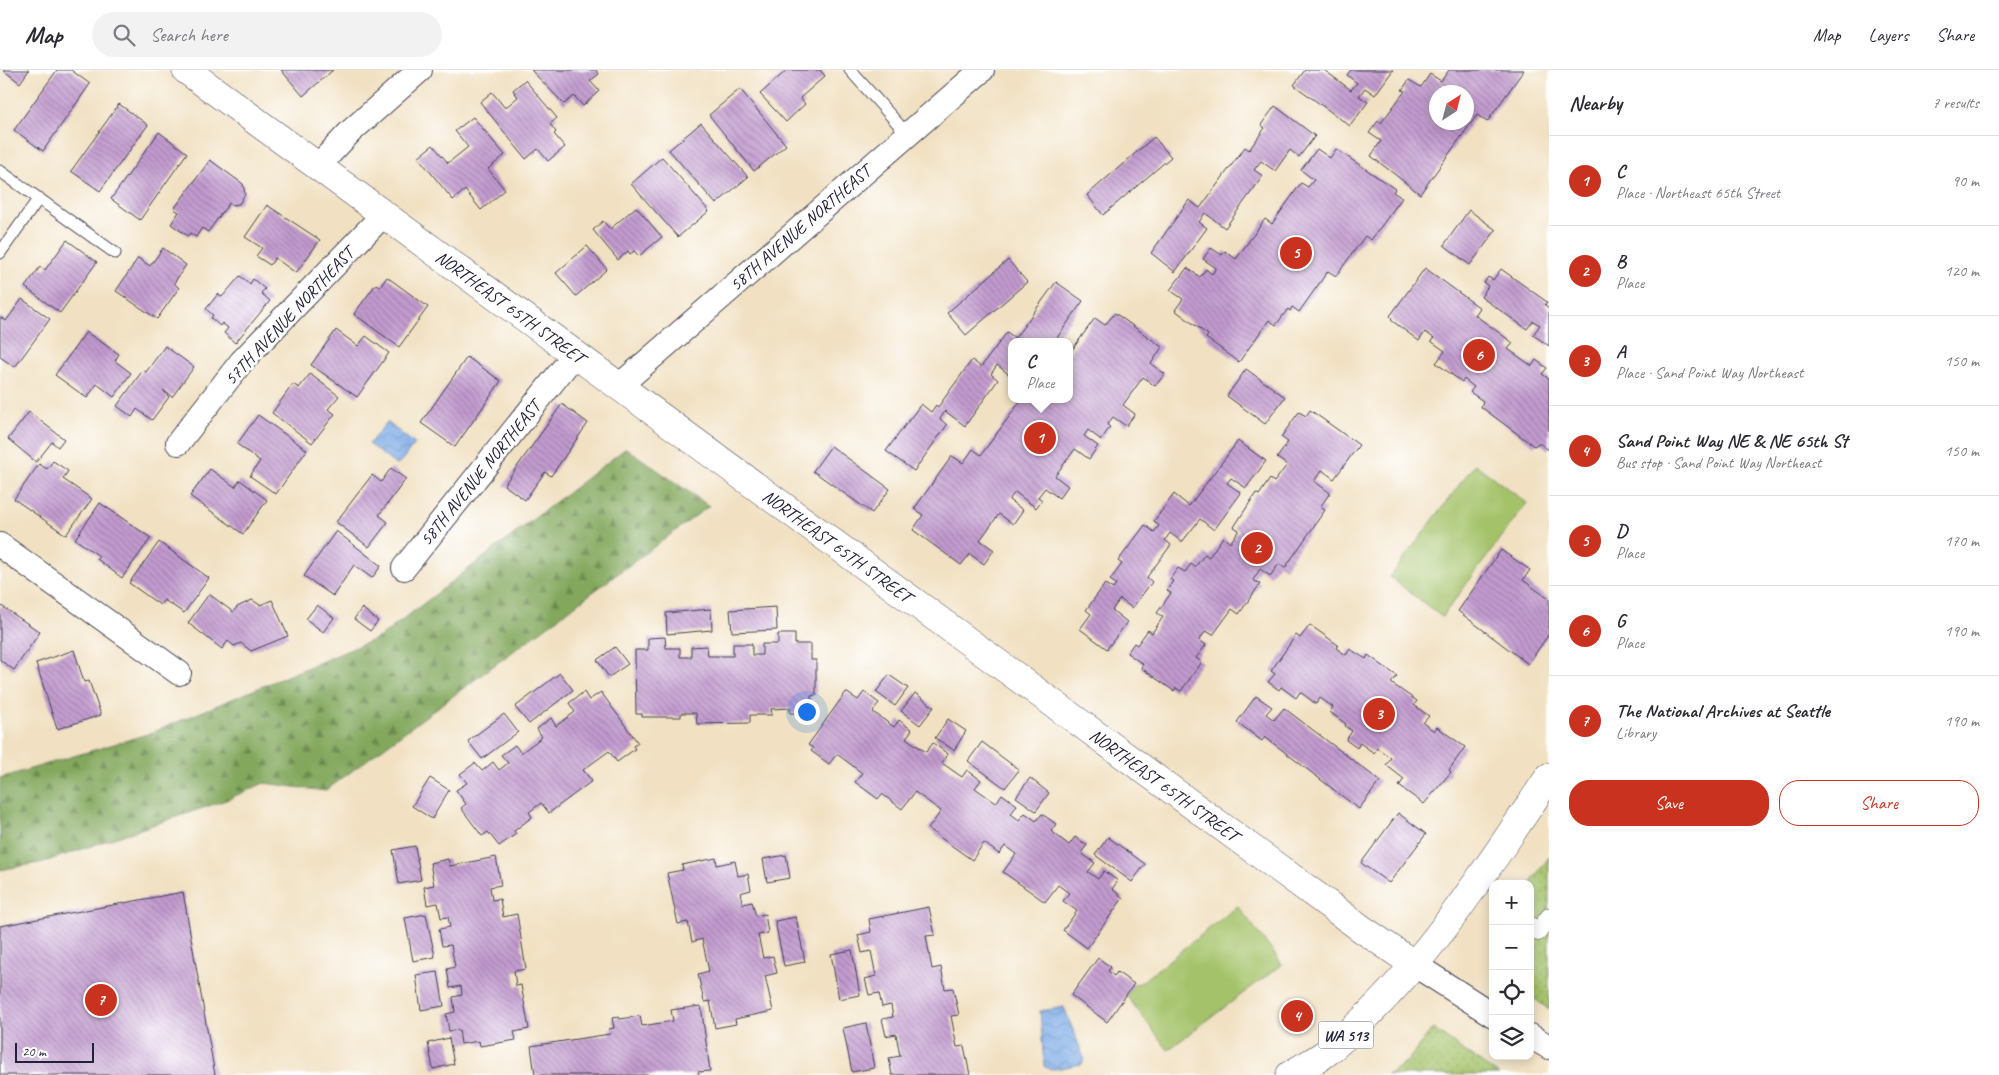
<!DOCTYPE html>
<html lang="en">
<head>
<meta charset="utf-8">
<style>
  body { margin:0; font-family:Caveat,sans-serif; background:#f2f2f3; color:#2b2b33 }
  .controls { position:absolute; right:15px; bottom:15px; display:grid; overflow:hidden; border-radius:10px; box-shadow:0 2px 12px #0003 }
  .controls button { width:45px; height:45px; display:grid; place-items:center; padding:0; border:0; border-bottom:1px solid #e1e1e2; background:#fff; color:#2b2b33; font:25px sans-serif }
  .compass { position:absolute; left:1429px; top:15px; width:45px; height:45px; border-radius:50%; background:#fff; box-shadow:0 2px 12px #0003; rotate:36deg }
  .scale { position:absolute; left:15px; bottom:12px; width:79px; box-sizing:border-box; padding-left:5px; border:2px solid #22223b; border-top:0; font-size:14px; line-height:18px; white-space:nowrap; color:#22223b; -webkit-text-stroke:4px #fff; paint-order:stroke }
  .you { position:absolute; left:806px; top:641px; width:18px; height:18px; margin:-12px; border:4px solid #fff; border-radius:50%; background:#1a73e8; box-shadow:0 0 0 8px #1a73e833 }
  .badge { display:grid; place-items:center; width:32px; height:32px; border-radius:50%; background:#c8321e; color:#fff; font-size:16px; font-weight:700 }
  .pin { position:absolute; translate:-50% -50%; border:2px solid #fff; box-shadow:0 1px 5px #0006 }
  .popup { position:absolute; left:1008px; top:268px; width:65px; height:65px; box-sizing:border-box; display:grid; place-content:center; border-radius:10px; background:#fff; filter:drop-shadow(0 1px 4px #0005); font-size:16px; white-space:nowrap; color:#7c7c81 }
  .popup b { font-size:19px; color:#2b2b33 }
  .popup::after { content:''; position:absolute; left:50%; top:100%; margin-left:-10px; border:10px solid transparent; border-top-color:#fff }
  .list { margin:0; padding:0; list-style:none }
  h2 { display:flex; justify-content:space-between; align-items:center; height:65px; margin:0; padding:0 20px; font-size:21px }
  h2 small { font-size:16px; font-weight:400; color:#7c7c81 }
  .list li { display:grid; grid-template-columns:32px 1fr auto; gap:15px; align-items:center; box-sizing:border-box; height:90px; padding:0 20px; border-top:1px solid #e1e1e2 }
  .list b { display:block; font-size:19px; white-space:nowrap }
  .list p { margin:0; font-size:16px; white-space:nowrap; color:#7c7c81 }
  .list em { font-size:16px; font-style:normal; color:#7c7c81 }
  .actions { display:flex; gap:10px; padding:15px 20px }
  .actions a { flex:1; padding:11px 0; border:1px solid #c8321e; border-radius:20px; text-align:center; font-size:18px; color:#c8321e }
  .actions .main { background:#c8321e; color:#fff }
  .icon { flex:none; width:28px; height:28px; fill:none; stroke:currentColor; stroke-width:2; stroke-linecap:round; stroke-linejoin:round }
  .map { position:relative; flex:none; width:1549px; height:1005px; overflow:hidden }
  header { display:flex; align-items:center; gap:30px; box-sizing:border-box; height:70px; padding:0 25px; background:#fff; border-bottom:1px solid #e1e1e2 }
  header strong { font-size:24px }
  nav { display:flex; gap:28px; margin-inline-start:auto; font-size:18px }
  .search { width:350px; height:45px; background:#f2f2f3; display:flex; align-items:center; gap:12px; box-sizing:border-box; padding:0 18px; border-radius:28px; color:#7c7c81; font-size:19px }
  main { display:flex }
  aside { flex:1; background:#fff }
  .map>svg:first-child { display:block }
</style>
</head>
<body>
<header>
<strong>Map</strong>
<div class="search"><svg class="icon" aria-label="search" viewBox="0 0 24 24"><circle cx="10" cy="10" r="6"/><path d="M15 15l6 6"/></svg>Search here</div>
<nav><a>Map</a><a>Layers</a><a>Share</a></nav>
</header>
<main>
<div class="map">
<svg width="1549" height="1005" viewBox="0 0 1549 1005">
  <defs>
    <pattern id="grass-dots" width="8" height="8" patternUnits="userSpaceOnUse" patternTransform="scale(1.25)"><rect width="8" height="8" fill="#a4c269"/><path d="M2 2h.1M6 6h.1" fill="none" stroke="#8da65c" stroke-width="1.8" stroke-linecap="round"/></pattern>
    <pattern id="forest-firs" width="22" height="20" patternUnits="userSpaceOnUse" patternTransform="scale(1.25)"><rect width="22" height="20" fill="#83a85d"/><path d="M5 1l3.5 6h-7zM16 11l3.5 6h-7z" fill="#6b884e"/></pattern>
    <pattern id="water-waves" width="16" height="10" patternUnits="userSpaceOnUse" patternTransform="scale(1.25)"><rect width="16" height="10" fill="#7dabe6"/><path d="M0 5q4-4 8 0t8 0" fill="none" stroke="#668bbc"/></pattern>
    <pattern id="building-back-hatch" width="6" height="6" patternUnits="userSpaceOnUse" patternTransform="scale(1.25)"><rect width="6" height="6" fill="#c29bcf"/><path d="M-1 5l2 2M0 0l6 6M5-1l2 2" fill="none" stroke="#9d7ea9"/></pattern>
  </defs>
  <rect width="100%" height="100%" fill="#fff"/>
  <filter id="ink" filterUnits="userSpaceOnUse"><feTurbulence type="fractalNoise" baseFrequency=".02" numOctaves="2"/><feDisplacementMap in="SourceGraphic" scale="10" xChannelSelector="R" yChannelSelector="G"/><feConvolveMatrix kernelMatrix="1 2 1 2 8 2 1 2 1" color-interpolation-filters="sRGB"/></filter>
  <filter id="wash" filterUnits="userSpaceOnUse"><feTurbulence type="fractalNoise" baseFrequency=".0096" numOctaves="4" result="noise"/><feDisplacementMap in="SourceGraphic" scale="20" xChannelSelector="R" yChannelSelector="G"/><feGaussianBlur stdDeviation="1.12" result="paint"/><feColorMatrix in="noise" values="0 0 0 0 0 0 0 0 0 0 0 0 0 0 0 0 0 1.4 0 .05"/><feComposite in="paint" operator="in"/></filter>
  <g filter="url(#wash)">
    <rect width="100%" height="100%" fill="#f1e1c2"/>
    <!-- grass -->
    <path fill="url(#grass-dots)" stroke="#637252" d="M1549 787V940L1530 925V814Z
      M1432 959H1433L1499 1005H1387L1406 993Z"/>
    <!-- forest -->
    <path fill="url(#forest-firs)" stroke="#52654c" d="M626 378 709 436 325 721 264 713 226 730 44 792 0 800V708L151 663 380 567Z"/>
    <!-- pitch -->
    <path fill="#a4c269" stroke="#637252" d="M1475 394 1527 433 1442 547 1390 507Z
      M1238 836 1282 894 1168 980 1126 925 1134 914 1140 913Z"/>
    <!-- water -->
    <path fill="url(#water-waves)" stroke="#506690" d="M387 352 415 374 397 396 369 374Z
      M1064 937 1084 988 1082 994 1050 1000 1044 996 1040 941Z"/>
    <g id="blocks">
      <!-- building -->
      <path fill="url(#building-back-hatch)" fill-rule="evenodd" d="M3 0H29L20 13Z
        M57 0H71L90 14 43 81 14 60Z
        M281 0H333L303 26Z
        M531 0H596L599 4 590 11 599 21 583 36 574 26 564 34Z
        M787 0H820L825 6 800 28 805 34 786 52 760 24Z
        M1305 0H1324L1351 20 1357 13 1347 5 1351 0H1393L1375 25 1365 18 1359 26 1368 32 1350 56 1294 15Z
        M1449 0H1524L1487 52 1477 45 1420 124 1371 86 1381 71 1369 63 1378 51 1381 53 1405 21 1402 20 1409 10 1421 17 1430 4 1441 11ZM1436 22H1466V52H1436Z
        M525 10 557 48 550 54 556 62 554 64 565 77 548 91 538 79 526 89 480 32 492 22 505 38 518 27 513 20Z
        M740 19 786 75 754 101 709 45Z
        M119 34 148 55 100 121 71 101Z
        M1275 36 1315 66 1299 87 1290 80 1275 101 1261 91 1254 100 1263 106 1225 158 1205 143 1199 152 1207 158 1175 202 1151 183 1189 130 1200 138 1245 77 1249 80 1265 58 1261 55Z
        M473 47 505 85 488 99 505 120 481 140 465 120 453 130 418 87 433 75 448 93 468 77 455 61Z
        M701 53 748 107 716 134 669 80Z
        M159 62 187 83 140 150 111 129Z
        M1154 67 1171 87 1103 145 1087 125Z
        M1317 79 1330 88 1336 79 1395 119 1393 122 1402 128 1371 170 1365 166 1336 206 1328 201 1299 242 1292 237 1290 241 1288 239 1276 255 1269 250 1239 292 1206 268 1208 265 1175 240 1183 229 1170 220 1187 198 1200 207 1206 199 1212 204 1216 198 1203 189 1211 178 1222 185 1225 181 1236 189 1265 149 1272 154 1301 113 1308 117 1314 110 1301 100Z
        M662 87 709 141 678 167 631 114Z
        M210 90 243 114 245 124 239 134 232 135 229 133 208 162 202 158 196 167 190 163 188 166 171 154 179 142 174 139Z
        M267 135 320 170 296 203 275 188 270 195 256 186 262 178 245 167Z
        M636 137 662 167 639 186 634 181 630 184 628 181 618 190 593 160 603 151 610 159Z
        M1469 140 1496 160 1470 195 1444 175Z
        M67 170 97 192 60 243 25 217 40 197 45 200Z
        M587 176 607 199 576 226 556 203Z
        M163 178 186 195 174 213 179 218 157 249 116 221 138 188 150 196Z
        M1008 190 1027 212 966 265 947 243Z
        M1425 198 1480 238 1475 245 1513 273 1508 279 1532 296 1536 290 1547 298 1542 304 1549 309V380L1539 373 1534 376 1481 337 1483 331 1470 322 1474 317 1464 309 1462 312 1436 293 1445 281 1431 271 1434 268 1425 262 1419 271 1391 250 1392 248 1390 246Z
        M1501 199 1547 232 1545 235 1549 238V276L1533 265 1540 255 1533 251 1527 259 1481 227 1488 216 1484 213 1488 207 1493 210Z
        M240 206 250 214 253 209 265 219 261 223 270 231 235 273 224 263 228 258 222 253 220 256 211 248 213 245 206 239 218 224 222 227Z
        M387 207 428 237 399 277 354 244 376 214 380 217Z
        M1056 212 1083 231 1054 272H1035L1030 268 1027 272H1011V306L997 295 991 304 998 310 965 356 945 341 940 349 947 355 914 401 886 381 921 334 931 342 936 335 938 337 972 290 981 297 1007 262 1015 268Z
        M22 229 50 249 15 297 0 287V247L6 251Z
        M1115 243 1162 277 1151 294 1165 304 1155 316 1143 307 1123 335 1135 344 1126 356 1113 347 1107 355 1110 357 1101 370 1088 360 1084 366 1098 376 1089 389 1075 379 1055 406 1068 416 1059 428 1045 418 1038 427 1042 430 1036 438 1015 422 1009 430 1023 440 1013 454 999 444 980 470 994 480 984 494 970 484 961 495 913 460 923 445 914 439 952 386 963 393 973 379 981 385 1022 329H1069V284L1095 248 1105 255Z
        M336 260 358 276 366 266 389 283 357 327 311 295Z
        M86 262 119 284 115 291 131 303 114 327 97 314 87 328 55 305Z
        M165 276 194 297 172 327 163 320 169 327 152 350 137 339 132 347 117 336 143 300 146 302Z
        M467 287 501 311 455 377 421 353Z
        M1246 299 1285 327 1265 354 1227 326Z
        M310 304 339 326 328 339 335 344 312 373 272 343 293 314 299 318Z
        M562 334 588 353 551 406 545 402 525 430 504 415Z
        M1310 340 1359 375 1334 409 1322 400 1314 411 1330 423 1320 437 1325 440 1285 498 1279 494 1270 506 1260 499 1253 510 1260 514 1239 544 1232 539 1213 565 1206 561 1199 570 1206 575 1196 588 1202 592 1181 621 1176 618 1174 621 1141 598 1143 594 1127 583 1134 573 1137 575 1148 560 1152 563 1163 547 1157 543 1171 523 1167 520 1173 511 1170 509 1178 498 1185 502 1191 494 1195 497 1205 484 1209 487 1223 467 1230 473 1239 460 1234 457 1256 423 1259 425 1270 409 1274 412 1287 395 1277 388 1288 372 1281 367 1299 342 1306 346Z
        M29 342 64 369 58 377 52 372 36 392 8 369Z
        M258 345 307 380 276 424 250 406 260 391 237 374Z
        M1238 371 1266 391 1246 418 1231 408 1227 413 1241 423 1214 460 1200 449 1182 472 1170 463 1165 470 1171 475 1147 507 1152 512 1132 538 1120 529 1112 540 1127 552 1107 579 1080 559 1091 544 1086 540 1105 514 1113 519 1116 514 1110 510 1122 494 1118 491 1145 455 1154 462 1159 456 1154 451 1174 424 1189 436Z
        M831 376 890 419 872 443 813 401Z
        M53 391 68 401 63 409 92 429 66 465 14 429 39 394 47 399Z
        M391 398 406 409 379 445 388 452 369 477 336 452 372 405 381 412Z
        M210 399 235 417 240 410 267 430 243 464 190 426Z
        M100 433 151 468 122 508 97 489 99 486 75 469Z
        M336 461 381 496 372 508 354 495 333 526 304 506Z
        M159 472 209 508 184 543 164 530 160 535 129 513Z
        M1501 480 1530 500 1523 510 1549 529V564L1528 594 1458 541Z
        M209 524 233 542 237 537 252 530 260 535 272 530 288 566 251 581 241 573 234 576 228 571 222 579 188 553Z
        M0 535 40 562 14 600 0 590Z
        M317 535 334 548 323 562 306 549Z
        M776 537 777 560 732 562 730 540Z
        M362 538 378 551 370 561 354 549Z
        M711 539 712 560 667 564 666 543Z
        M1310 555 1338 575 1336 578 1346 585 1350 579 1366 589 1368 585 1397 606 1391 613 1417 631 1414 635 1429 646 1423 653 1434 661 1437 657 1465 677 1449 700 1451 702 1424 734 1399 716 1404 709 1386 695 1391 688 1377 678 1374 683 1360 673 1357 678 1346 670 1352 661 1345 656 1346 654 1330 642 1333 637 1320 628 1316 634 1300 622 1296 628 1281 617 1279 620 1268 612 1275 604 1271 601 1296 565 1300 568Z
        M778 564H795V574H811V590H816V625L811 626V643H790V638L771 639 772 645H750V653L697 654 696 643H681V647H642V644H636L635 580H648V568L665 567 666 578H680V587H691V577L707 576 708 586H733V574H752V585H762V574H778Z
        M615 577 628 594 609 607 597 590Z
        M74 580 84 612 89 611 101 645 57 659 36 593Z
        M560 603 573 620 529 654 515 637Z
        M889 605 908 618 895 636 876 622Z
        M584 622 589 630 601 622 638 673 633 676 635 679 617 692 609 681 583 700 592 711 549 743 541 733 529 742 532 747 514 761 516 764 499 776 488 762 482 766 461 738 466 734 456 720 467 713 460 704 475 693 482 701 493 692 499 700 508 693 501 685 515 675 521 683 542 667 537 659 551 648 556 656 575 642 569 633Z
        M846 622 858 630 864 622 879 633 873 642 894 657 899 650 912 660 906 668 926 682 933 673 948 684 942 693 962 707 967 700 981 710 975 718 996 733 1002 724 1017 735 1011 744 1019 750 1025 743 1036 751 1042 744 1056 754 1051 761 1069 775 1075 767 1087 775 1081 783 1095 793 1088 802 1098 809 1104 801 1118 811 1112 819 1123 828 1087 878 1063 860 1077 841 1063 831 1069 823 1058 815 1045 832 1003 802 1016 784 1005 776 999 784 984 773 972 790 928 759 941 741 915 722 902 739 882 724 878 729 855 712 862 703 837 684 829 694 811 681 813 678 808 675Z
        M915 623 934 637 920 655 901 641Z
        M1256 626 1272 637 1266 644 1274 650 1284 638 1380 711 1359 739 1265 667 1262 671 1237 652Z
        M504 644 518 662 482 689 468 671Z
        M948 649 966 661 954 680 935 668Z
        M982 672 1019 700 1005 718 968 691Z
        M430 708 449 720 432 749 412 736Z
        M1030 708 1049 723 1036 741 1016 727Z
        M1398 743 1426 764 1389 813 1361 793Z
        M1108 767 1145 794 1132 812 1095 785Z
        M415 776 421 810 399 814 393 780Z
        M786 785 790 808 767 812 763 789Z
        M496 787 501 815 490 817 492 830 500 829 503 847 517 844 526 899 514 901 516 916 521 915 529 959 514 962 516 970 480 976 479 971 461 974 459 960 449 961 446 944 455 942 453 927 462 925 461 916 450 918 447 899 455 897 451 875 442 876 439 859 450 857 448 847 441 848 438 833 427 835 424 817 434 815 430 793 448 789 450 796Z
        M716 788 717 795 735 791 738 806 748 804 751 820 740 823 743 834 752 832 756 846 765 844 768 863 758 865 763 888 773 886 777 903 765 906 773 941 735 949 736 954 715 958 710 931 704 932 698 904 709 901 702 869 692 872 688 852 678 854 667 803 683 800 682 795Z
        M183 822 215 1005H0V856Z
        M929 837 935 865 926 866 932 899 941 897 945 919 953 918 959 945 951 946 957 977 964 976 970 1005H892L889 988 900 986 896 964 886 966 882 949 893 947 891 935 882 937 879 923 869 925 865 909 876 906 871 881 862 883 858 865 871 862 869 849Z
        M426 844 435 887 413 891 405 848Z
        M796 847 805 892 784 896 775 851Z
        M852 880 860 925 839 929 831 884Z
        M1098 888 1111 897 1108 901 1114 906 1117 902 1134 914 1107 952 1071 925Z
        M438 902 444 936 421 940 416 905Z
        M701 936 710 1001 698 1002 699 1005H535L531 976 610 964 609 959 614 958 612 948 619 947 620 949 640 946 642 956 673 951 671 940Z
        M866 953 874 998 852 1002 843 958Z
        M449 968 454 994 433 999 428 973Z"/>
    </g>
  </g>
  <g filter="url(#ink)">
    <use href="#blocks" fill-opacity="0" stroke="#413f4f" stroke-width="1"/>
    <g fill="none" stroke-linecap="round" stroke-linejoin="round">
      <!-- service casing -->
      <g stroke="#413f4f" stroke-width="13">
        <path id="service" d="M850 0 908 65
          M0 101 115 183
          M0 183 39 128"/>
      </g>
      <!-- pedestrian casing -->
      <g stroke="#413f4f" stroke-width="19">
        <path id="pedestrian" d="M1530 856 1538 862 1549 847"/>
      </g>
      <!-- minor casing -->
      <g stroke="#413f4f" stroke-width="26">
        <path id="minor" d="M318 96 350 62 420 0
          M619 316 982 0
          M178 373 242 291 384 144
          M0 475 179 603
          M404 498 575 284
          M1415 895 1493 945
          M1530 966 1549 977"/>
      </g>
      <!-- secondary casing -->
      <g stroke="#413f4f" stroke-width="29">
        <path id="secondary" d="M186 0 1362 859 1415 895"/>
      </g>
      <!-- primary casing -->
      <g stroke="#413f4f" stroke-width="29">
        <path id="primary" d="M1290 1005C1304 996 1320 989 1332 978 1422 902 1483 804 1549 707"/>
      </g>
      <!-- service -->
      <use href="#service" stroke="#fff" stroke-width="11"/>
      <!-- pedestrian -->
      <use href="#pedestrian" stroke="#fff" stroke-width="18"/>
      <!-- minor -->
      <use href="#minor" stroke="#fff" stroke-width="24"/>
      <!-- secondary -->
      <use href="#secondary" stroke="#fff" stroke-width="28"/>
      <!-- primary -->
      <use href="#primary" stroke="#fff" stroke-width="28"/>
    </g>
  </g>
  <g text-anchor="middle" stroke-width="5" stroke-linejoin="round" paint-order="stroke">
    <!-- shield labels -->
    <rect fill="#fff" stroke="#646476" stroke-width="1" x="1318.5" y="951.5" width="55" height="27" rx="4"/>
    <g font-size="16" font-weight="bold" fill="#22223b">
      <text x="1346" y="971">WA 513</text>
    </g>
    <!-- street labels -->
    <g font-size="18" fill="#22223b" stroke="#fff">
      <text transform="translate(800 158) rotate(-41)" y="6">58TH AVENUE NORTHEAST</text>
      <text transform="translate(510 237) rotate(36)" y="6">NORTHEAST 65TH STREET</text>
      <text transform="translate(289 246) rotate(-47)" y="6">57TH AVENUE NORTHEAST</text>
      <text transform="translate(480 403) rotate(-51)" y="6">58TH AVENUE NORTHEAST</text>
      <text transform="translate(837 476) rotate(36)" y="6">NORTHEAST 65TH STREET</text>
      <text transform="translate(1164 715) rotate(36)" y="6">NORTHEAST 65TH STREET</text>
    </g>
  </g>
</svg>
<div class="controls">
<button>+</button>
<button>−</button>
<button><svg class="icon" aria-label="locate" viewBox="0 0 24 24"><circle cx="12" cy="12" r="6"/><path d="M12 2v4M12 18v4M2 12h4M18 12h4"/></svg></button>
<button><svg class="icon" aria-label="layers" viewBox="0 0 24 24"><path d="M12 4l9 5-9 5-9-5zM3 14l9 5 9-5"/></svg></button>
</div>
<svg class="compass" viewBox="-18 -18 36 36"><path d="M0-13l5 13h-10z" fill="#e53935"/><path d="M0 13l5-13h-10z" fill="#7c7c81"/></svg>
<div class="scale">20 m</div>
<div class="you"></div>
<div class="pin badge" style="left:1040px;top:368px">1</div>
<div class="popup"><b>C</b>Place</div>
<div class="pin badge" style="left:1257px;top:478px">2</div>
<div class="pin badge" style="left:1379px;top:644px">3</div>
<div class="pin badge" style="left:1297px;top:946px">4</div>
<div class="pin badge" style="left:1296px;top:183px">5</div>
<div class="pin badge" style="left:1479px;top:285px">6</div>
<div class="pin badge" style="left:101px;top:930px">7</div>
</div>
<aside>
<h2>Nearby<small>7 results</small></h2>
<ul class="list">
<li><span class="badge">1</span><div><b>C</b><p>Place · Northeast 65th Street</p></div><em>90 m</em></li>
<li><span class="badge">2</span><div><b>B</b><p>Place</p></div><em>120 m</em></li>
<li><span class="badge">3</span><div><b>A</b><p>Place · Sand Point Way Northeast</p></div><em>150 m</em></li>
<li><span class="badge">4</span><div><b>Sand Point Way NE &amp; NE 65th St</b><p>Bus stop · Sand Point Way Northeast</p></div><em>150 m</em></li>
<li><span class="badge">5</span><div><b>D</b><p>Place</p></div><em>170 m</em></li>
<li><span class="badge">6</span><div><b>G</b><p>Place</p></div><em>190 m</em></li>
<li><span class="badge">7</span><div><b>The National Archives at Seattle</b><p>Library</p></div><em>190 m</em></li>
</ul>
<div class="actions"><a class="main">Save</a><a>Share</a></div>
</aside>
</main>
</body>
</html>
